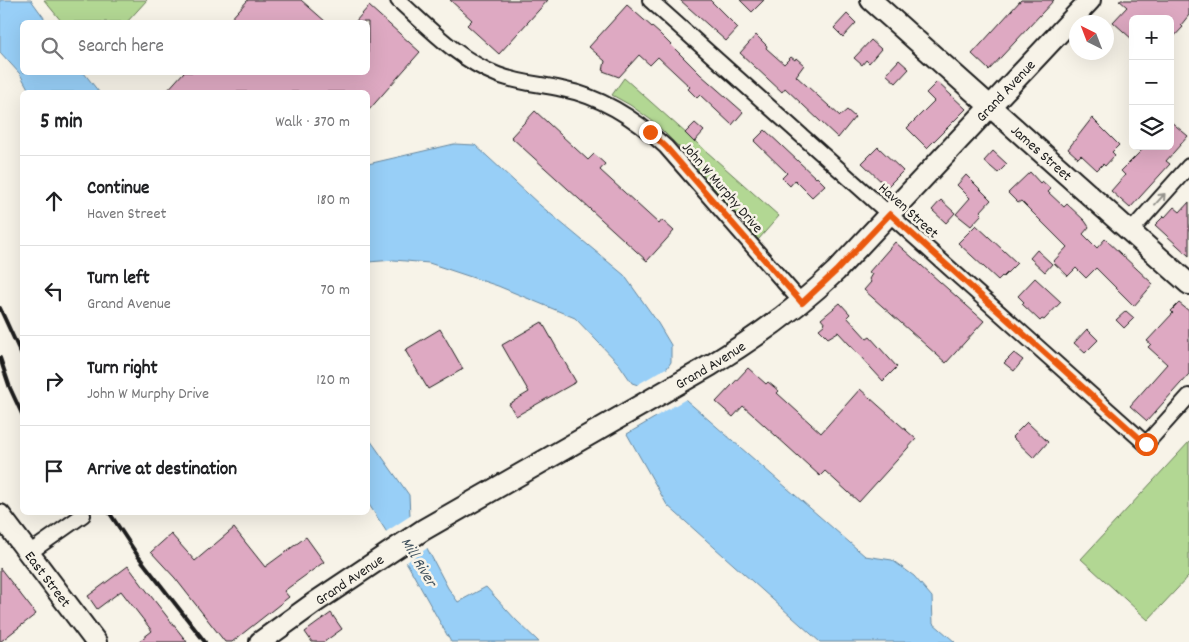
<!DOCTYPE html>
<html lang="en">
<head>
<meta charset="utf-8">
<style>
  body { margin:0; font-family:Dekko,sans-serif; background:#f6f6f6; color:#202124 }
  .controls { position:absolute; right:15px; top:15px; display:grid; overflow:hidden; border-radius:8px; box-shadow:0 5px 20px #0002 }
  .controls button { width:45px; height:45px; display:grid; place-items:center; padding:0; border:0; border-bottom:1px solid #e0e0e0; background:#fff; color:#202124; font:25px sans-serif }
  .compass { position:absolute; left:1069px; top:15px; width:45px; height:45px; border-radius:50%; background:#fff; box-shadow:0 5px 20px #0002; rotate:318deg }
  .stop { position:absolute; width:15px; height:15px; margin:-11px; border:4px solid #ea580c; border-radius:50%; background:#fff }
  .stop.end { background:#ea580c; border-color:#fff; box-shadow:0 1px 5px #0008 }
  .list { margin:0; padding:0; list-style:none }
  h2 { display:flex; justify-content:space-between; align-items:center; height:65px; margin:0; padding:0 20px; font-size:21px }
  h2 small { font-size:16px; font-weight:400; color:#757577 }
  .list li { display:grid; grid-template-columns:32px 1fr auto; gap:15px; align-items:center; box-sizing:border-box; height:90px; padding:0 20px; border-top:1px solid #e0e0e0 }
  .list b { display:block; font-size:19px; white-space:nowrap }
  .list p { margin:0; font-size:16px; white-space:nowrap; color:#757577 }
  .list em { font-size:16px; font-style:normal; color:#757577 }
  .icon { flex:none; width:28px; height:28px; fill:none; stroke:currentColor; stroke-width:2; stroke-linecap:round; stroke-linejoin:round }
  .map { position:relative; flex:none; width:1189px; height:642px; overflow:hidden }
  .search { position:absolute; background:#fff; box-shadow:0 5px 20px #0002; left:20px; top:20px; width:350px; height:55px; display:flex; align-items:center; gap:12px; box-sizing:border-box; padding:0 18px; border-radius:8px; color:#757577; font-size:19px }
  .panel { position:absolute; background:#fff; box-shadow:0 5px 20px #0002; left:20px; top:90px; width:350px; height:425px; border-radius:8px }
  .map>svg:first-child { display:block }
</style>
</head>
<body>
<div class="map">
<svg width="1189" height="642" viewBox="0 0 1189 642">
  <rect width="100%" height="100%" fill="#f7f3e8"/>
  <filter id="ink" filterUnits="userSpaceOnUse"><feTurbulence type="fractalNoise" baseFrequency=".02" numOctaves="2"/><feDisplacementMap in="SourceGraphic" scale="10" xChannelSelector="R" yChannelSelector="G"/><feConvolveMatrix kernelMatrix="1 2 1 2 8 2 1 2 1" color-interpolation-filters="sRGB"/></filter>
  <g filter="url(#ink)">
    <!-- green -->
    <path fill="#b2d793" stroke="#677a58" d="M44 0H147L127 22H62Z
      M624 78 779 216 758 240 678 146 654 122 630 105 612 95Z
      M1189 442V576L1148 620 1081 559Z"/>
    <!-- water -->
    <path fill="#98cff7" stroke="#66879f" d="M0 0H31L47 22H22V72L84 73 99 92H30L20 74 0 52Z
      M454 144 475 145 541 206 624 275 656 320 671 345V362L665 371 686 400 865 556 892 560 914 576 932 597 933 623 955 642H820L667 505 627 434 656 417 638 385 632 383 619 364 575 318 498 286 429 263 394 260 368 262V164Z
      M368 437 409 495 410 516 448 588 458 602 486 587 516 620 539 642H451L408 565 368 503Z"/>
    <!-- pier -->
    <path fill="#f7f3e8" d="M666 368 688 398 653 418 637 387 635 386Z
      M413 514 429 547 404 564 384 533Z"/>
    <!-- building -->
    <path fill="#dea9c2" stroke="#1c1c1c" d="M248 0H301L326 22H228Z
      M450 0H548L499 54 467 25 472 20Z
      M680 0H710L738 28 726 41Z
      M740 0H764L752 12Z
      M1021 0H1054L989 70 972 54Z
      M1119 0H1189V15L1181 25 1183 27 1170 41V19H1133V40L1113 22 1127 7Z
      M627 5 660 34 701 75 743 112 732 125 700 95 697 98 688 89 690 87 658 57 650 65 639 55 619 77 603 71 605 61 589 47Z
      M369 6 420 52 368 111V92H166L184 72H368V22H355Z
      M847 14 856 23 843 37 834 28Z
      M756 35 767 46 766 48 784 64 791 57 795 60 796 58 804 65 796 76 840 116 847 110 855 117 838 138 785 88 782 92 740 53Z
      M871 40 881 49 869 63 866 60 862 65 854 58Z
      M899 60 909 69 896 83 886 74Z
      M937 82 966 109 927 148 907 128 934 101 926 93Z
      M535 111 588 160 594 154 605 164 600 170 659 224 662 220 674 231 647 261 511 137Z
      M1092 118 1119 145 1112 152 1115 155 1105 166 1103 164 1097 170 1081 155 1078 158 1068 149Z
      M1170 121 1188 136 1166 161 1170 164 1130 208 1111 191 1125 175 1121 171 1146 146H1170Z
      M695 123 704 131 694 142 685 133Z
      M765 130 816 178 817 177 825 185 812 197 795 180 790 186 782 178 787 173 754 141Z
      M878 147 903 171 887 187 862 163Z
      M993 151 1007 164 998 173 984 161Z
      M1030 172 1040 183 1042 181 1051 189 1048 192 1064 207 1067 204 1085 221 1089 227 1083 234 1097 248 1105 239 1153 284 1134 306 1096 268 1086 278 1076 268 1068 276 1053 262 1067 247 1021 201 1018 203 1008 193Z
      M966 175 991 200 980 212 982 214 971 226 956 214 970 198 957 185Z
      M941 200 955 213 946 223 932 210Z
      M1189 202V256L1155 225 1164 216 1165 217 1174 207 1180 212Z
      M976 225 1017 263 1003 277 1002 276 998 280 958 243Z
      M895 242 984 321 946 363 864 290 871 282 869 279 872 274 869 272Z
      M1037 250 1052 264 1045 272 1030 258Z
      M1035 278 1061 302 1044 320 1042 319 1040 321 1022 304 1024 302 1018 296Z
      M840 303 850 314 847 317 867 339 870 337 897 367 883 381 838 332 828 338 819 329 825 324 821 319Z
      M1179 303 1189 311V374L1147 421 1130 406 1167 364 1148 347 1151 344 1147 341 1173 313 1171 311Z
      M1126 311 1134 318 1124 328 1116 320Z
      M542 322 576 382 516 416 509 404 529 392 502 345Z
      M440 329 463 369 428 389 405 350Z
      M1087 329 1098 340 1085 353 1074 343Z
      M1014 353 1023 360 1014 371 1004 363Z
      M748 368 766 384 768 382 779 391 777 393 821 433 860 389 916 439 859 502 825 471 820 476 743 406 733 417 716 402Z
      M1027 422 1048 442 1034 458 1012 437Z
      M234 528 265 567 306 537 324 562 284 591 289 597 232 642H225L175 578 151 552 171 534 195 561Z
      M128 566 143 586 187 642H138L152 631 121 591 97 609 88 596Z
      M0 568 36 614 0 642Z
      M331 613 342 629 324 642H312L305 632Z"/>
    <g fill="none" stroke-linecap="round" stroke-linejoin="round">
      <!-- street casing -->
      <g stroke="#1c1c1c" stroke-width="18">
        <path id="street" d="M398 0C429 28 459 60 498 75 519 83 540 84 562 89 603 97 636 119 666 147L802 303
          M650 0 1146 444 1189 396
          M1130 232 1189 166
          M29 553 83 515"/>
      </g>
      <!-- secondary casing -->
      <g stroke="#1c1c1c" stroke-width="24">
        <g id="secondary">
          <path id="s1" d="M871 0 1189 284"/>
          <path id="s2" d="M0 515 96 642"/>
          <path id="s3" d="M260 642 314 603 423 530 711 365C757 337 798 308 836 271L1090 0"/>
        </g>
      </g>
      <!-- street -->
      <use href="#street" stroke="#f7f3e8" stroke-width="14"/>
      <!-- secondary -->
      <use href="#secondary" stroke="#f7f3e8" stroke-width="20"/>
      <!-- rail -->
      <path stroke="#1c1c1c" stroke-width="4" d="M0 308 22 356
        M0 358 10 388 22 414
        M109 512 138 556 205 642"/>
    </g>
    <!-- one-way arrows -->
    <defs><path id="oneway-shaft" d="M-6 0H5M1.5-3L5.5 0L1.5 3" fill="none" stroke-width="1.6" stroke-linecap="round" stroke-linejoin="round" transform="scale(1.25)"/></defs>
    <use stroke="#94928c" href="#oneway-shaft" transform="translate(1160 199) rotate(-48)"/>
  </g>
  <g fill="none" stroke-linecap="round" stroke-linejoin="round" filter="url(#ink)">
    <!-- route -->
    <path stroke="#ea580c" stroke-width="6" d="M650 132 666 147 802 303 836 271 890 214 1146 444"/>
  </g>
  <g text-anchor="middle" stroke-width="5" stroke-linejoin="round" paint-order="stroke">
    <!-- street labels -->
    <g font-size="15" fill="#1c1c1c" stroke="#f7f3e8">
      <text dy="5" stroke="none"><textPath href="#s3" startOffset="934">Grand Avenue</textPath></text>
      <text dy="5" stroke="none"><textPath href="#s1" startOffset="229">James Street</textPath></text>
      <text transform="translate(723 187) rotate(49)" y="5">John W Murphy Drive</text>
      <text transform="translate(909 210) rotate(42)" y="5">Haven Street</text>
      <text dy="5" stroke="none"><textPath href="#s3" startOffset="529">Grand Avenue</textPath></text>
      <text dy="5" stroke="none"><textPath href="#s2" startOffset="80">East Street</textPath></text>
      <text dy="5" stroke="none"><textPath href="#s3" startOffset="109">Grand Avenue</textPath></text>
    </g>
    <!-- water labels -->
    <g font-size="16" font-style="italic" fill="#41525e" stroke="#f7f3e8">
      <text transform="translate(420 561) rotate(59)" y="6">Mill River</text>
    </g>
  </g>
</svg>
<div class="controls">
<button>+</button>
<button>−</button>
<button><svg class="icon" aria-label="layers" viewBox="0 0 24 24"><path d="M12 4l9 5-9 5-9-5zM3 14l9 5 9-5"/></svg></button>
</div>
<svg class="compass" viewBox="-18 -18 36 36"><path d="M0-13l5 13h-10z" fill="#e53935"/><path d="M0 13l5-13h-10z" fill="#757577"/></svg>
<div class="stop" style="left:1146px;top:444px"></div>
<div class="stop end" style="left:650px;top:132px"></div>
<div class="search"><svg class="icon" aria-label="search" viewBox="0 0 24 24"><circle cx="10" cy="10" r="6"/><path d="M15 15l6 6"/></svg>Search here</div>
<section class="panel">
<h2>5 min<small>Walk · 370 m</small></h2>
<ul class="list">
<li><svg class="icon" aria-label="ahead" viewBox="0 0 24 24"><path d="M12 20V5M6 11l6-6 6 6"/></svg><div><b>Continue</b><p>Haven Street</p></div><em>180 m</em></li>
<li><svg class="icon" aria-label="left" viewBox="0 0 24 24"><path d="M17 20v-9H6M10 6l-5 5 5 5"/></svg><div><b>Turn left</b><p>Grand Avenue</p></div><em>70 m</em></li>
<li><svg class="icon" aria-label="right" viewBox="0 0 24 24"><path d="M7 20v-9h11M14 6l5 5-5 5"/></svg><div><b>Turn right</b><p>John W Murphy Drive</p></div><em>120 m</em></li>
<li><svg class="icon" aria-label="arrive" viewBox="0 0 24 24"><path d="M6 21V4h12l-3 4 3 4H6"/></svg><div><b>Arrive at destination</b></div></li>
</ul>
</section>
</div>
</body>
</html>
